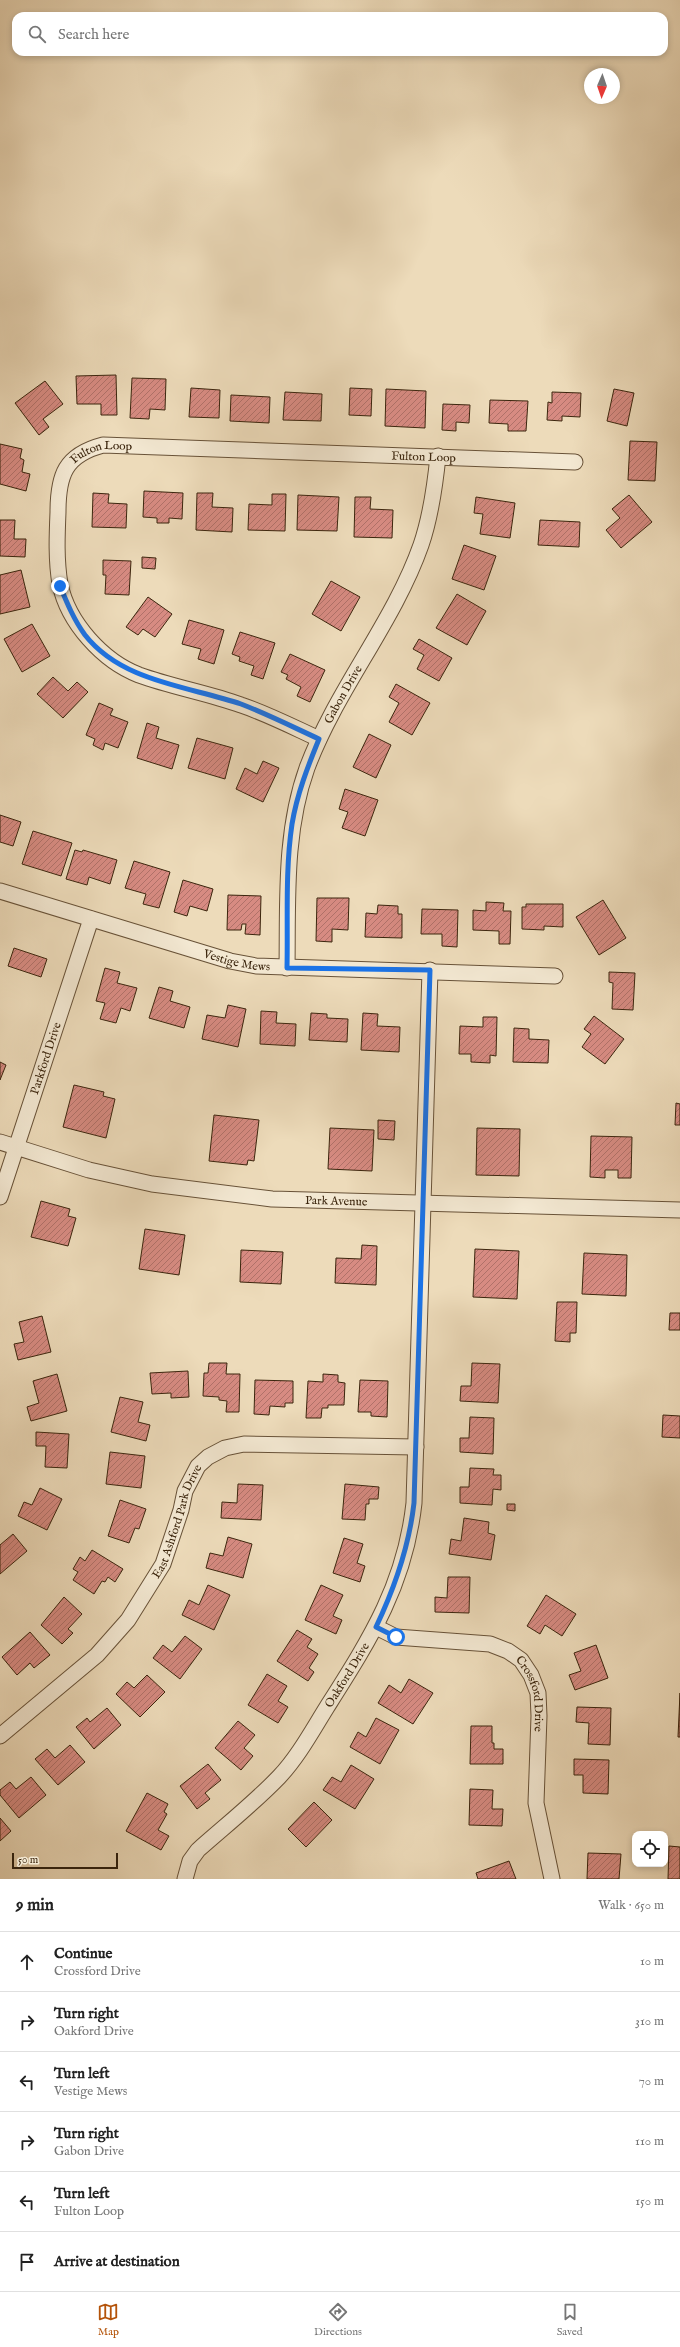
<!DOCTYPE html>
<html lang="en">
<head>
<meta charset="utf-8">
<style>
  body { margin:0; font-family:"IM FELL English",serif; background:#f6f6f6; color:#222 }
  .controls { position:absolute; right:12px; bottom:12px; display:grid; overflow:hidden; border-radius:8px; box-shadow:0 2px 6px #0003 }
  .controls button { width:36px; height:36px; display:grid; place-items:center; padding:0; border:0; border-bottom:1px solid #e0e0e0; background:#fff; color:#222; font:20px sans-serif }
  .compass { position:absolute; left:584px; top:68px; width:36px; height:36px; border-radius:50%; background:#fff; box-shadow:0 2px 6px #0003; rotate:182deg }
  .scale { position:absolute; left:12px; bottom:10px; width:106px; box-sizing:border-box; padding-left:4px; border:2px solid #3b250d; border-top:0; font-size:11px; line-height:14px; white-space:nowrap; color:#3b250d; -webkit-text-stroke:3px #f3e8d2; paint-order:stroke }
  .stop { position:absolute; width:12px; height:12px; margin:-9px; border:3px solid #1a73e8; border-radius:50%; background:#fff }
  .stop.end { background:#1a73e8; border-color:#fff; box-shadow:0 1px 4px #0008 }
  .list { margin:0; padding:0; list-style:none }
  h2 { display:flex; justify-content:space-between; align-items:center; height:52px; margin:0; padding:0 16px; font-size:17px }
  h2 small { font-size:13px; font-weight:400; color:#767676 }
  .list li { display:grid; grid-template-columns:26px 1fr auto; gap:12px; align-items:center; box-sizing:border-box; height:60px; padding:0 16px; border-top:1px solid #e0e0e0 }
  .list b { display:block; font-size:15px; white-space:nowrap }
  .list p { margin:0; font-size:13px; white-space:nowrap; color:#767676 }
  .list em { font-size:13px; font-style:normal; color:#767676 }
  .icon { flex:none; width:22px; height:22px; fill:none; stroke:currentColor; stroke-width:2; stroke-linecap:round; stroke-linejoin:round }
  .map { position:relative; flex:none; width:680px; height:1879px; overflow:hidden }
  .search { position:absolute; background:#fff; box-shadow:0 2px 6px #0003; left:12px; right:12px; top:12px; height:44px; display:flex; align-items:center; gap:10px; box-sizing:border-box; padding:0 14px; border-radius:12px; color:#767676; font-size:15px }
  .sheet { height:412px; background:#fff }
  nav { display:flex; justify-content:space-around; align-items:center; box-sizing:border-box; height:56px; border-top:1px solid #e0e0e0; background:#fff; font-size:11px; color:#767676 }
  nav a { display:grid; justify-items:center; gap:2px }
  nav .on { color:#b45309 }
  .map>svg:first-child { display:block }
</style>
</head>
<body>
<div class="map">
<svg width="680" height="1879" viewBox="0 0 680 1879">
  <defs>
    <pattern id="building-hatch" width="6" height="6" patternUnits="userSpaceOnUse"><rect width="6" height="6" fill="#d78b82"/><path d="M-1 1l2-2M0 6l6-6M5 7l2-2" fill="none" stroke="#b07169"/></pattern>
  </defs>
  <rect width="100%" height="100%" fill="#eddbba"/>
  <filter id="stains"><feTurbulence type="fractalNoise" baseFrequency=".005" numOctaves="4"/><feColorMatrix values="0 0 0 0 .2 0 0 0 0 .09 0 0 0 0 .02 0 0 0 .5 -.17"/></filter>
  <radialGradient id="worn" r=".72"><stop offset=".6" stop-color="#630" stop-opacity="0"/><stop offset="1" stop-color="#630" stop-opacity=".3"/></radialGradient>
  <!-- building -->
  <path fill="url(#building-hatch)" stroke="#3b250d" d="M116 375 117 415H101V404H77L76 376Z
    M132 378 166 379 165 410 150 409 149 419 130 418Z
    M45 381 63 404 43 419 49 427 39 435 15 403Z
    M191 388 220 390 219 418 189 417Z
    M350 388 372 389 371 416 349 415Z
    M386 389 426 391 425 428 385 426Z
    M614 389 634 393 627 426 607 421Z
    M285 392 322 394 321 421 283 420Z
    M552 392 581 393 580 417 562 416V421L547 420 548 402 552 403Z
    M231 395 270 397 269 423 230 421Z
    M490 400 528 401 526 431H508V424L489 423Z
    M443 404 470 405 469 423 456 422V431L442 430Z
    M630 441 657 442 655 481 628 480Z
    M0 444 22 449 20 458 24 460 22 472 30 474 26 491 0 484Z
    M144 491 183 493 182 519 169 518V523H157V518L143 517Z
    M93 493 109 494 108 503 127 504 126 528 92 527Z
    M197 493H213L212 507 233 508 232 532 196 530Z
    M272 494H286L285 531 248 530 249 504 272 505Z
    M298 495 339 497 337 531 297 530Z
    M629 495 652 522 621 548 606 530 620 518 612 509Z
    M355 497H371L370 509 393 510 392 538 354 537Z
    M476 497 515 503 510 538 480 534 483 514 474 513Z
    M0 520H15L14 539H26L25 557 0 556Z
    M540 520 580 522 579 547 538 545Z
    M464 545 496 556 484 590 452 579Z
    M142 557 156 558 155 569 142 568Z
    M103 560 131 561 129 595 105 594 106 575H103Z
    M21 570 30 607 0 614V575Z
    M331 581 360 597 341 631 312 614Z
    M457 594 486 611 467 645 436 628Z
    M148 597 172 614 155 637 143 629 138 635 126 627Z
    M189 620 224 630 214 664 198 659 201 649 182 644Z
    M32 624 50 656 22 672 4 639Z
    M240 632 275 643 263 679 251 675 254 666 239 661 240 657 232 654Z
    M419 639 452 658 439 681 417 669 424 655 413 649Z
    M290 654 325 670 310 702 297 696 301 687 286 679 288 675 281 672Z
    M53 677 68 691 77 682 88 692 63 718 37 694Z
    M396 684 430 703 412 735 389 722 399 703 389 697Z
    M99 703 113 709 110 715 128 722 118 748 105 743 103 750 93 745 95 739 86 735Z
    M147 723 159 727 156 738 179 745 172 769 137 758Z
    M369 734 391 745 376 778 353 767Z
    M197 738 233 748 225 779 188 768Z
    M263 761 279 768 263 802 236 789 245 768 257 774Z
    M345 789 378 800 365 836 342 828 348 812 339 809Z
    M0 815 21 822 13 846 0 842Z
    M33 831 72 843 61 876 22 864Z
    M75 850 82 852 83 850 117 860 110 884 89 877 87 885 66 879Z
    M134 861 170 872 159 908 143 904 146 894 125 888Z
    M183 880 213 889 207 911 190 906 187 916 174 912Z
    M228 895 261 896 260 935 245 934 246 924H242L241 930H227Z
    M317 898H349L348 930 332 929V942L316 941Z
    M603 900 626 938 599 955 576 917Z
    M486 902 504 903 503 911H511L510 944H499V931L473 930V910L486 911Z
    M526 904H563V927L544 926V930L522 929V907H526Z
    M378 905 398 906V914H402V938L365 937 366 913 377 914Z
    M422 909 458 910 457 947 442 946V934H421Z
    M14 948 47 959 41 977 8 966Z
    M105 968 120 972 117 983 137 988 130 1011 121 1008 116 1023 100 1019 105 1003 96 1001Z
    M609 972 635 973 633 1010 612 1009 613 983 609 982Z
    M159 987 173 991 170 1001 190 1007 184 1028 149 1018Z
    M228 1005 246 1009 238 1047 202 1039 207 1015 225 1018Z
    M261 1011 277 1012 276 1023 296 1024 295 1046 260 1044Z
    M311 1013 327 1014V1018L348 1019 347 1042 309 1040Z
    M363 1013 378 1014 377 1026 400 1027 399 1052 361 1050Z
    M594 1016 624 1039 605 1064 582 1047 591 1034 584 1029Z
    M483 1017H497L496 1056 490 1055V1063L471 1062V1054H459L460 1026 483 1027Z
    M514 1028 529 1029V1039L549 1040 548 1063 513 1062Z
    M0 1062 6 1065 0 1080Z
    M74 1085 104 1092 103 1096 115 1099 106 1138 63 1127Z
    M676 1103 680 1104V1125H675Z
    M214 1115 259 1120 254 1161 248 1160 247 1165 209 1161Z
    M378 1120 395 1121 394 1140 378 1139Z
    M330 1128 374 1130 372 1171 328 1169Z
    M477 1128 520 1129 519 1176 476 1175Z
    M591 1136 632 1137 631 1178H618V1170H605V1178L590 1177Z
    M41 1201 70 1209 68 1216 76 1218 68 1246 31 1237Z
    M145 1229 185 1235 179 1275 139 1269Z
    M362 1245 377 1246 376 1285 335 1283 336 1258 361 1259Z
    M475 1249 519 1251 517 1299 473 1297Z
    M241 1250 283 1252 281 1284 240 1282Z
    M584 1253 627 1255 626 1296 582 1294Z
    M557 1302H577L576 1333H570V1342L555 1341Z
    M670 1313H680V1330H669Z
    M42 1316 51 1352 18 1360 14 1344 24 1342 19 1322Z
    M209 1363H227L226 1374H240L239 1412H226L227 1401 219 1400V1397L203 1396 204 1373H208Z
    M472 1363 500 1364 498 1403 460 1401 461 1386H471Z
    M188 1371 189 1397 171 1398V1393L152 1394 150 1373Z
    M57 1374 67 1411 31 1421 27 1407 39 1403 33 1381Z
    M323 1374 338 1375V1382L345 1383 344 1405H328V1408H322L321 1418H306L308 1381 323 1382Z
    M255 1380 293 1381V1403H285V1407L270 1406 269 1415 254 1414Z
    M360 1380 388 1381 387 1417 371 1416V1412H358Z
    M120 1397 143 1402 138 1422 150 1425 146 1441 111 1432Z
    M663 1415 680 1416V1438L662 1437Z
    M470 1417 494 1418 493 1454 460 1452V1438H469Z
    M36 1432 69 1434 67 1468 45 1467 46 1446H36Z
    M110 1452 145 1456 141 1488 106 1484Z
    M470 1468 494 1469 493 1475H501V1490L493 1489 492 1505 460 1503V1487H469Z
    M238 1484 263 1485 261 1520 221 1518 222 1502 237 1503Z
    M345 1484 379 1487 378 1499H369V1504H366L365 1520 342 1519Z
    M40 1488 62 1499 47 1530 18 1516 24 1502 32 1505Z
    M120 1500 146 1509 139 1529 135 1528 129 1543 108 1536Z
    M507 1504H515V1511L507 1510Z
    M464 1518 489 1522 488 1533 495 1535 491 1560 449 1554 451 1539 461 1541Z
    M13 1534 27 1551 0 1574V1545Z
    M228 1537 252 1544 243 1578 206 1568 210 1553 223 1556Z
    M344 1538 363 1544 357 1563 365 1566 360 1582 333 1573Z
    M92 1550 123 1569 115 1582 108 1577 105 1582 102 1581 94 1594 73 1580 78 1572 73 1569 80 1557 85 1561Z
    M448 1577H470L469 1613 435 1612V1597L447 1598Z
    M208 1585 230 1595 214 1630 182 1615 189 1600 199 1605Z
    M321 1585 343 1595 333 1616 342 1620 336 1634 305 1620Z
    M546 1595 576 1614 562 1636 545 1625 540 1634 527 1626Z
    M64 1597 82 1614 68 1629 73 1633 62 1644 41 1625Z
    M297 1630 312 1639 307 1647 318 1654 309 1668 314 1672 308 1681 277 1661Z
    M30 1632 50 1655 34 1668 30 1663 17 1675 2 1657Z
    M185 1636 202 1649 180 1679 153 1658 163 1645 172 1652Z
    M596 1645 608 1678 575 1690 569 1675 581 1671 574 1653Z
    M267 1674 287 1686 278 1701 288 1707 278 1723 248 1705Z
    M147 1675 165 1692 140 1717 116 1694 127 1682 134 1688Z
    M409 1679 433 1693 413 1724 378 1703 389 1685 401 1693Z
    M680 1693V1737H678Z
    M577 1707 611 1708 610 1745 588 1744 589 1723 576 1722Z
    M107 1708 121 1725 94 1749 76 1727 87 1718 90 1722Z
    M376 1718 399 1730 380 1764 350 1747 358 1732 366 1737Z
    M238 1721 255 1735 244 1748 253 1756 241 1770 215 1748Z
    M471 1726H492V1743H494V1749H503V1764H470Z
    M70 1745 85 1762 58 1785 35 1759 47 1749 55 1758Z
    M574 1759 609 1760 608 1794 583 1793V1775H574Z
    M208 1764 221 1780 205 1793 210 1799 197 1809 180 1786Z
    M351 1765 374 1779 355 1809 323 1790 332 1777 341 1782Z
    M31 1777 46 1795 19 1818 0 1795V1790L10 1782 16 1789Z
    M470 1789 493 1790 492 1809H503L502 1826 469 1825Z
    M147 1793 168 1804 164 1812 167 1814 158 1830 169 1836 161 1850 126 1831Z
    M314 1802 332 1820 306 1847 288 1829Z
    M0 1818 11 1831 0 1841Z
    M669 1846 680 1847V1879H668Z
    M588 1853 621 1854 619 1879H587Z
    M509 1861 516 1879H478L476 1873Z"/>
  <g fill="none" stroke-linecap="round" stroke-linejoin="round">
    <!-- minor casing -->
    <g stroke="#685238" stroke-width="17">
      <g id="minor">
        <path id="s1" d="M319 739C293 727 268 714 241 705 208 693 172 687 139 675 103 661 68 623 60 584 56 560 57 536 58 512 58 475 65 455 103 445L575 462"/>
        <path id="s2" d="M0 891 230 961 256 966 555 976"/>
        <path id="s3" d="M287 968C288 901 284 832 307 768 336 690 394 622 421 545 431 516 435 486 438 456"/>
        <path id="s4" d="M0 1142 89 1170 152 1184 272 1199 680 1210"/>
        <path id="s5" d="M0 1197 91 919"/>
        <path id="s6" d="M376 1627 396 1637 490 1644 508 1651 521 1660 531 1675 538 1693 539 1716 536 1803 552 1879"/>
        <path id="s7" d="M0 1736 97 1655 128 1620 163 1564 181 1510 185 1491 198 1466 208 1457 225 1448 244 1444 416 1447"/>
        <path id="s8" d="M185 1879 190 1861 198 1850C225 1826 254 1803 279 1777 298 1757 312 1731 327 1707 370 1639 405 1585 414 1503L430 970"/>
      </g>
    </g>
    <!-- minor -->
    <use href="#minor" stroke="#f3e8d2" stroke-width="15"/>
  </g>
  <g fill="none" stroke-linecap="round" stroke-linejoin="round">
    <!-- route -->
    <path stroke="#1a73e8" stroke-width="5" d="M60 586C67 603 74 620 85 635 122 682 188 686 241 704 267 714 293 727 319 739 308 766 297 794 292 824 285 871 288 920 287 968L430 970 414 1503C409 1547 395 1587 376 1627L396 1637"/>
  </g>
  <g text-anchor="middle" stroke-width="3.5" stroke-linejoin="round" paint-order="stroke">
    <!-- street labels -->
    <g font-size="12" fill="#3b250d" stroke="#f3e8d2">
      <text dy="4" stroke="none"><textPath href="#s1" startOffset="475">Fulton Loop</textPath></text>
      <text dy="4" stroke="none"><textPath href="#s1" startOffset="799">Fulton Loop</textPath></text>
      <text dy="4" stroke="none"><textPath href="#s3" startOffset="284">Gabon Drive</textPath></text>
      <text dy="4" stroke="none"><textPath href="#s2" startOffset="247">Vestige Mews</textPath></text>
      <text dy="4" stroke="none"><textPath href="#s5" startOffset="146">Parkford Drive</textPath></text>
      <text dy="4" stroke="none"><textPath href="#s4" startOffset="343">Park Avenue</textPath></text>
      <text dy="4" stroke="none"><textPath href="#s7" startOffset="284">East Ashford Park Drive</textPath></text>
      <text dy="4" stroke="none"><textPath href="#s8" startOffset="264">Oakford Drive</textPath></text>
      <text dy="4" stroke="none"><textPath href="#s6" startOffset="188">Crossford Drive</textPath></text>
    </g>
  </g>
  <rect width="100%" height="100%" filter="url(#stains)"/>
  <rect width="100%" height="100%" fill="url(#worn)"/>
</svg>
<div class="controls">
<button><svg class="icon" aria-label="locate" viewBox="0 0 24 24"><circle cx="12" cy="12" r="6"/><path d="M12 2v4M12 18v4M2 12h4M18 12h4"/></svg></button>
</div>
<svg class="compass" viewBox="-18 -18 36 36"><path d="M0-13l5 13h-10z" fill="#e53935"/><path d="M0 13l5-13h-10z" fill="#767676"/></svg>
<div class="scale">50 m</div>
<div class="stop" style="left:396px;top:1637px"></div>
<div class="stop end" style="left:60px;top:586px"></div>
<div class="search"><svg class="icon" aria-label="search" viewBox="0 0 24 24"><circle cx="10" cy="10" r="6"/><path d="M15 15l6 6"/></svg>Search here</div>
</div>
<section class="sheet">
<h2>9 min<small>Walk · 650 m</small></h2>
<ul class="list">
<li><svg class="icon" aria-label="ahead" viewBox="0 0 24 24"><path d="M12 20V5M6 11l6-6 6 6"/></svg><div><b>Continue</b><p>Crossford Drive</p></div><em>10 m</em></li>
<li><svg class="icon" aria-label="right" viewBox="0 0 24 24"><path d="M7 20v-9h11M14 6l5 5-5 5"/></svg><div><b>Turn right</b><p>Oakford Drive</p></div><em>310 m</em></li>
<li><svg class="icon" aria-label="left" viewBox="0 0 24 24"><path d="M17 20v-9H6M10 6l-5 5 5 5"/></svg><div><b>Turn left</b><p>Vestige Mews</p></div><em>70 m</em></li>
<li><svg class="icon" aria-label="right" viewBox="0 0 24 24"><path d="M7 20v-9h11M14 6l5 5-5 5"/></svg><div><b>Turn right</b><p>Gabon Drive</p></div><em>110 m</em></li>
<li><svg class="icon" aria-label="left" viewBox="0 0 24 24"><path d="M17 20v-9H6M10 6l-5 5 5 5"/></svg><div><b>Turn left</b><p>Fulton Loop</p></div><em>150 m</em></li>
<li><svg class="icon" aria-label="arrive" viewBox="0 0 24 24"><path d="M6 21V4h12l-3 4 3 4H6"/></svg><div><b>Arrive at destination</b></div></li>
</ul>
</section>
<nav>
<a class="on"><svg class="icon" aria-label="map" viewBox="0 0 24 24"><path d="M3 6l6-2 6 2 6-2v14l-6 2-6-2-6 2zM9 4v14M15 6v14"/></svg>Map</a>
<a><svg class="icon" aria-label="directions" viewBox="0 0 24 24"><path d="M12 3l9 9-9 9-9-9zM9 14v-3h6M13 9l2 2-2 2"/></svg>Directions</a>
<a><svg class="icon" aria-label="saved" viewBox="0 0 24 24"><path d="M7 4h10v16l-5-4-5 4z"/></svg>Saved</a>
</nav>
</body>
</html>
